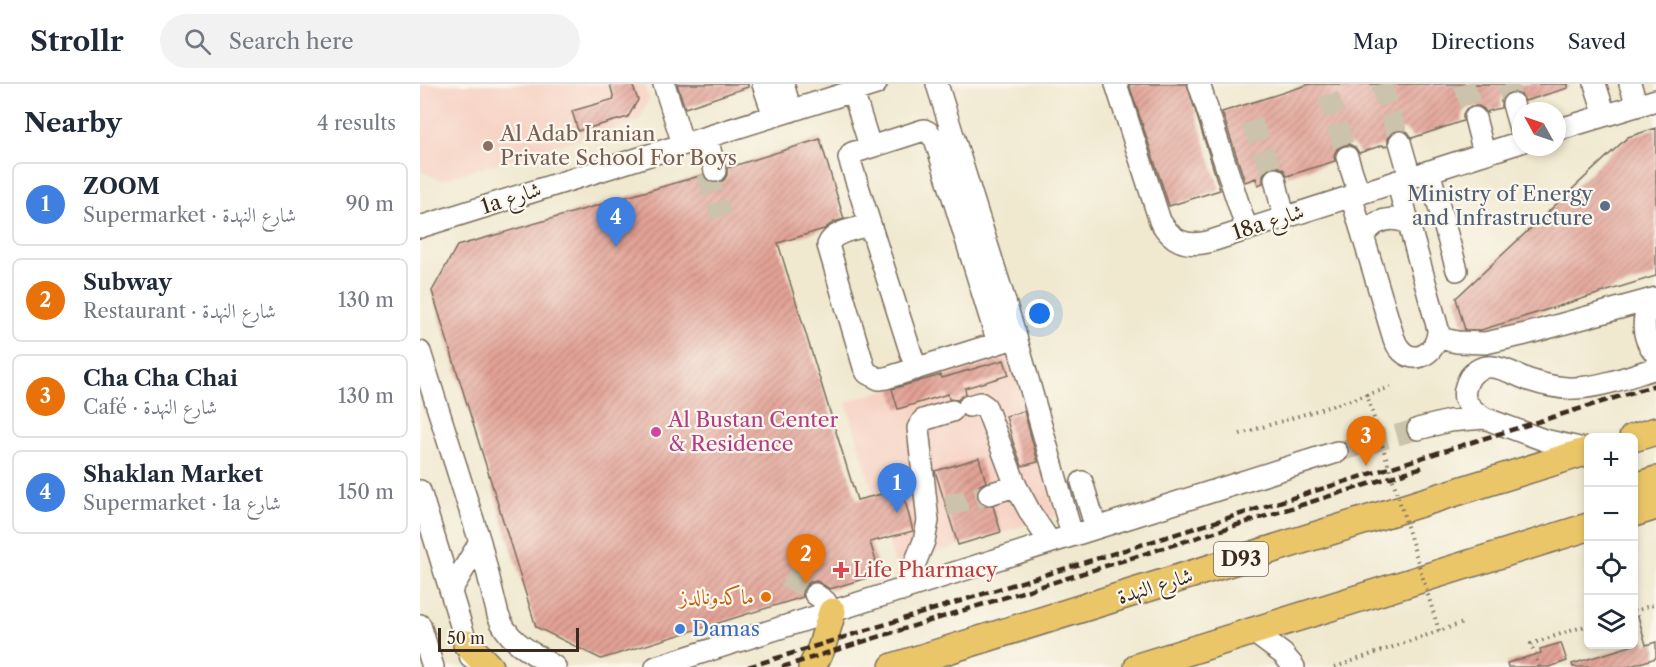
<!DOCTYPE html>
<html lang="en">
<head>
<meta charset="utf-8">
<style>
  body { margin:0; font-family:"Libre Caslon Text",Amiri,serif; background:#f2f2f3; color:#1f2937 }
  .controls { position:absolute; right:18px; bottom:18px; display:grid; overflow:hidden; border-radius:9px; box-shadow:0 3px 9px #0003 }
  .controls button { width:54px; height:54px; display:grid; place-items:center; padding:0; border:0; border-bottom:2px solid #e0e1e3; background:#fff; color:#1f2937; font:30px sans-serif }
  .compass { position:absolute; left:1092px; top:18px; width:54px; height:54px; border-radius:50%; background:#fff; box-shadow:0 3px 9px #0003; rotate:310deg }
  .scale { position:absolute; left:18px; bottom:15px; width:141px; box-sizing:border-box; padding-left:6px; border:3px solid #3b2a1e; border-top:0; font-size:16px; line-height:21px; white-space:nowrap; color:#3b2a1e; -webkit-text-stroke:4px #fbf7ec; paint-order:stroke }
  .you { position:absolute; left:620px; top:230px; width:21px; height:21px; margin:-15px; border:4px solid #fff; border-radius:50%; background:#1a73e8; box-shadow:0 0 0 9px #1a73e833 }
  .badge { display:grid; place-items:center; width:39px; height:39px; border-radius:50%; background:#d1495b; color:#fff; font-size:20px; font-weight:700 }
  .pin { position:absolute; translate:-50% -50px; filter:drop-shadow(0 2px 3px #0008) }
  .pin::after { content:''; position:absolute; top:32px; width:21px; height:18px; background:inherit; clip-path:polygon(0 0,100% 0,50% 100%) }
  .list { margin:0; padding:0; list-style:none }
  h2 { display:flex; justify-content:space-between; align-items:center; height:78px; margin:0; padding:0 24px; font-size:26px }
  h2 small { font-size:20px; font-weight:400; color:#747a83 }
  .list li { display:grid; grid-template-columns:39px 1fr auto; gap:18px; align-items:center; box-sizing:border-box; height:84px; margin:0 12px 12px; padding:0 12px; border:2px solid #e0e1e3; border-radius:9px }
  .list b { display:block; font-size:22px; white-space:nowrap }
  .list p { margin:0; font-size:20px; white-space:nowrap; color:#747a83 }
  .list em { font-size:20px; font-style:normal; color:#747a83 }
  .icon { flex:none; width:33px; height:33px; fill:none; stroke:currentColor; stroke-width:2; stroke-linecap:round; stroke-linejoin:round }
  .map { position:relative; flex:none; width:1236px; height:583px; overflow:hidden }
  header { display:flex; align-items:center; gap:36px; box-sizing:border-box; height:84px; padding:0 30px; background:#fff; border-bottom:2px solid #e0e1e3 }
  header strong { font-size:28px }
  nav { display:flex; gap:33px; margin-inline-start:auto; font-size:21px }
  .search { width:420px; height:54px; background:#f2f2f3; display:flex; align-items:center; gap:15px; box-sizing:border-box; padding:0 21px; border-radius:33px; color:#747a83; font-size:22px }
  main { display:flex }
  aside { flex:1; background:#fff }
  .map>svg:first-child { display:block }
</style>
</head>
<body>
<header>
<strong>Strollr</strong>
<div class="search"><svg class="icon" aria-label="search" viewBox="0 0 24 24"><circle cx="10" cy="10" r="6"/><path d="M15 15l6 6"/></svg>Search here</div>
<nav><a>Map</a><a>Directions</a><a>Saved</a></nav>
</header>
<main>
<aside>
<h2>Nearby<small>4 results</small></h2>
<ul class="list">
<li><span class="badge" style="background:#3f7fe0">1</span><div><b>ZOOM</b><p>Supermarket · شارع النهدة</p></div><em>90 m</em></li>
<li><span class="badge" style="background:#e8710a">2</span><div><b>Subway</b><p>Restaurant · شارع النهدة</p></div><em>130 m</em></li>
<li><span class="badge" style="background:#e8710a">3</span><div><b>Cha Cha Chai</b><p>Café · شارع النهدة</p></div><em>130 m</em></li>
<li><span class="badge" style="background:#3f7fe0">4</span><div><b>Shaklan Market</b><p>Supermarket · 1a شارع</p></div><em>150 m</em></li>
</ul>
</aside>
<div class="map">
<svg width="1236" height="583" viewBox="0 0 1236 583">
  <defs>
    <pattern id="building-hatch" width="6" height="6" patternUnits="userSpaceOnUse" patternTransform="scale(1.5)"><rect width="6" height="6" fill="#e3a296"/><path d="M-1 1l2-2M0 6l6-6M5 7l2-2" fill="none" stroke="#b9847a"/></pattern>
  </defs>
  <rect width="100%" height="100%" fill="#fbf7ec"/>
  <filter id="ink" filterUnits="userSpaceOnUse"><feTurbulence type="fractalNoise" baseFrequency=".0167" numOctaves="2"/><feDisplacementMap in="SourceGraphic" scale="12" xChannelSelector="R" yChannelSelector="G"/><feConvolveMatrix kernelMatrix="1 2 1 2 8 2 1 2 1" color-interpolation-filters="sRGB"/></filter>
  <filter id="wash" filterUnits="userSpaceOnUse"><feTurbulence type="fractalNoise" baseFrequency=".008" numOctaves="4" result="noise"/><feDisplacementMap in="SourceGraphic" scale="24" xChannelSelector="R" yChannelSelector="G"/><feGaussianBlur stdDeviation="1.35" result="paint"/><feColorMatrix in="noise" values="0 0 0 0 0 0 0 0 0 0 0 0 0 0 0 0 0 1.4 0 .05"/><feComposite in="paint" operator="in"/></filter>
  <g filter="url(#wash)">
    <rect width="100%" height="100%" fill="#f0e9d0"/>
    <!-- built -->
    <path fill="#f6d2c3" d="M0 0H224L229 15 219 37 21 96 0 87Z
      M590 267 636 432 475 481 426 318Z"/>
    <g id="blocks">
      <!-- building -->
      <path fill="url(#building-hatch)" d="M190 0H212L218 16 208 33 158 47 152 27 194 15Z
        M257 0H328V3L265 24Z
        M709 0H767L800 106 749 122Z
        M890 0H1148V4L1105 17 1101 10 1097 8H1090L1083 12 1081 17V24L1068 27V29H1067L1064 25 1059 22H1051L1046 25 1043 30V37L992 54 988 48 984 46H977L970 50 968 55V61L964 63 963 61 939 69 935 63 929 60 924 61 917 65 914 71 915 77 867 92 864 86 859 83H853L847 85 843 91V99L838 101 836 94 825 98 802 28Z
        M1236 44V192L1061 246H1045L1036 214 1208 53Z
        M400 55 424 135 414 138 404 145 358 159 437 416 482 405 493 447 450 458 460 490 410 505 397 497 390 498 384 503 382 508 383 513 181 575 116 543 12 207 37 162 283 91 286 96 291 99H298L304 96 307 91V84Z
        M584 276 589 291 545 304 546 310 540 313 538 316 529 315 528 310 478 325 472 305 521 291 522 294Z
        M604 327 618 378 602 382 593 358 586 332Z
        M559 374 566 398 560 401 557 406V414L560 419 565 422H573L581 448 538 461 515 387Z
        M1218 532 1226 561 1236 558V574L1207 583H1153L1152 580 1214 561V533Z
        M1141 559 1147 577 1129 583H1088L1087 579 1121 569 1120 565Z"/>
    </g>
  </g>
  <g filter="url(#ink)">
    <use href="#blocks" fill-opacity="0" stroke="#7a6d5c" stroke-width="1.5"/>
    <g fill="none" stroke-linecap="round" stroke-linejoin="round">
      <!-- minor-tunnel -->
      <path stroke="#ccc3ac" stroke-width="21" stroke-dasharray="21 10" stroke-linecap="butt" d="M961 0 980 58
        M1044 0 1055 34
        M1087 0 1093 20
        M908 11 927 73
        M831 37 855 95
        M287 89 301 133
        M917 368 998 345
        M526 422 569 410
        M366 492 395 510"/>
      <!-- minor casing -->
      <g stroke="#7a6d5c" stroke-width="24">
        <path id="minor" d="M244 0 263 60
          M343 0 354 32
          M363 0 371 27
          M517 0 596 253 652 451
          M696 0 740 137C752 157 765 163 788 158L1101 58
          M779 0 827 146
          M1175 0 1185 31
          M1210 0 1217 21
          M433 8 450 62
          M1093 20 1101 48
          M1055 34 1064 69
          M1137 46 1236 16
          M287 53 295 87
          M980 58 990 93
          M927 73 939 109
          M1009 87 1037 186
          M855 95 864 133
          M931 112 974 255C976 258 976 261 979 264 994 284 1019 268 1018 245L977 97
          M450 141C436 145 413 147 408 161L444 283 447 289 459 295 466 294 591 255
          M0 143 456 0
          M944 151C955 136 971 131 988 139
          M1230 216C1222 235 1221 254 1236 270
          M1019 254 1037 258 1065 259 1106 250 1236 214
          M0 268 60 458 78 531C88 559 112 568 135 583
          M496 285 429 74 432 69 504 46 508 48 515 55 578 259
          M549 322 560 319 566 323 596 402 611 430 630 458
          M1064 334C1056 329 1049 324 1045 315 1043 307 1046 300 1050 293 1067 272 1090 289 1109 296 1124 301 1139 305 1155 304 1182 303 1210 292 1236 284
          M998 345 1029 337 1064 334 1124 356 1168 366
          M662 398 676 444
          M0 407 51 574
          M569 410 596 402
          M31 506 60 458
          M484 506 504 457 508 437 498 344 503 336 532 327
          M395 510 405 517 412 528
          M0 541 13 583
          M832 547 863 570 874 583
          M236 583 917 368"/>
      </g>
      <!-- major casing -->
      <g stroke="#7a6d5c" stroke-width="30">
        <path id="major" d="M1213 354 1236 347
          M1214 403 1236 396
          M1214 429 1236 422
          M47 560 69 583
          M392 583 401 565 412 528
          M473 583 1168 367
          M718 583 1168 443"/>
      </g>
      <!-- path -->
      <path stroke="#7a6d5c" stroke-width="4" stroke-dasharray="1.5 4.5" stroke-linecap="butt" d="M820 350 947 311
        M1214 527 1236 520
        M915 583 1019 547
        M1119 583 1111 560 1168 541"/>
      <!-- minor -->
      <use href="#minor" stroke="#fff" stroke-width="21"/>
      <!-- major -->
      <use href="#major" stroke="#ebc669" stroke-width="27"/>
      <!-- rail -->
      <path stroke="#3b2a1e" stroke-width="4.5" stroke-dasharray="9 4.5" stroke-linecap="butt" d="M328 583 1236 301
        M362 583 1003 383"/>
      <!-- path-bridge -->
      <path stroke="#7a6d5c" stroke-width="4" stroke-dasharray="1.5 4.5" stroke-linecap="butt" d="M971 303 947 311 1019 547 1043 539"/>
    </g>
  </g>
  <!-- markers -->
  <circle fill="#8d6e63" stroke="#fbf7ec" stroke-width="2" cx="68" cy="62" r="6"/>
  <circle fill="#5c6f8a" stroke="#fbf7ec" stroke-width="2" cx="1185" cy="122" r="6"/>
  <circle fill="#d1479c" stroke="#fbf7ec" stroke-width="2" cx="236" cy="348" r="6"/>
  <path fill="#e0444e" stroke="#fbf7ec" stroke-width="2" d="M418 477h6v6h6v6h-6v6h-6v-6h-6v-6h6z"/>
  <circle fill="#e8710a" stroke="#fbf7ec" stroke-width="2" cx="346" cy="513" r="6"/>
  <circle fill="#3f7fe0" stroke="#fbf7ec" stroke-width="2" cx="260" cy="545" r="6"/>
  <g text-anchor="middle" stroke-width="4.5" stroke-linejoin="round" paint-order="stroke">
    <!-- shield labels -->
    <rect fill="#fbf7ec" stroke="#75685c" stroke-width="1.5" x="794" y="458" width="54" height="34" rx="4.5"/>
    <g font-size="20" font-weight="bold" fill="#3b2a1e">
      <text x="821" y="482">D93</text>
    </g>
    <!-- education labels -->
    <g font-size="21" fill="#785e54" stroke="#fbf7ec" text-anchor="start">
      <text x="80" y="57">Al Adab Iranian<tspan x="80" dy="24">Private School For Boys</tspan></text>
    </g>
    <!-- service labels -->
    <g font-size="21" fill="#4e5e75" stroke="#fbf7ec" text-anchor="end">
      <text x="1173" y="117">Ministry of Energy<tspan x="1173" dy="24">and Infrastructure</tspan></text>
    </g>
    <!-- street labels -->
    <g font-size="21" fill="#3b2a1e" stroke="#fbf7ec">
      <text transform="translate(91 114) rotate(-18)" y="7">1a شارع</text>
      <text transform="translate(848 138) rotate(-18)" y="7">18a شارع</text>
      <text transform="translate(735 502) rotate(-17)" y="7">شارع النهدة</text>
    </g>
    <!-- hotel labels -->
    <g font-size="21" fill="#b23c85" stroke="#fbf7ec" text-anchor="start">
      <text x="248" y="343">Al Bustan Center<tspan x="248" dy="24">&amp; Residence</tspan></text>
    </g>
    <!-- health labels -->
    <g font-size="21" fill="#be3a42" stroke="#fbf7ec" text-anchor="start">
      <text x="433" y="493">Life Pharmacy</text>
    </g>
    <!-- food labels -->
    <g font-size="21" fill="#c56008" stroke="#fbf7ec" text-anchor="end">
      <text x="334" y="520">ماكدونالدز</text>
    </g>
    <!-- shop labels -->
    <g font-size="21" fill="#366cbe" stroke="#fbf7ec" text-anchor="start">
      <text x="272" y="552">Damas</text>
    </g>
  </g>
</svg>
<div class="controls">
<button>+</button>
<button>−</button>
<button><svg class="icon" aria-label="locate" viewBox="0 0 24 24"><circle cx="12" cy="12" r="6"/><path d="M12 2v4M12 18v4M2 12h4M18 12h4"/></svg></button>
<button><svg class="icon" aria-label="layers" viewBox="0 0 24 24"><path d="M12 4l9 5-9 5-9-5zM3 14l9 5 9-5"/></svg></button>
</div>
<svg class="compass" viewBox="-18 -18 36 36"><path d="M0-13l5 13h-10z" fill="#e53935"/><path d="M0 13l5-13h-10z" fill="#747a83"/></svg>
<div class="scale">50 m</div>
<div class="you"></div>
<div class="pin badge" style="left:477px;top:429px;background:#3f7fe0">1</div>
<div class="pin badge" style="left:386px;top:500px;background:#e8710a">2</div>
<div class="pin badge" style="left:946px;top:382px;background:#e8710a">3</div>
<div class="pin badge" style="left:196px;top:163px;background:#3f7fe0">4</div>
</div>
</main>
</body>
</html>
